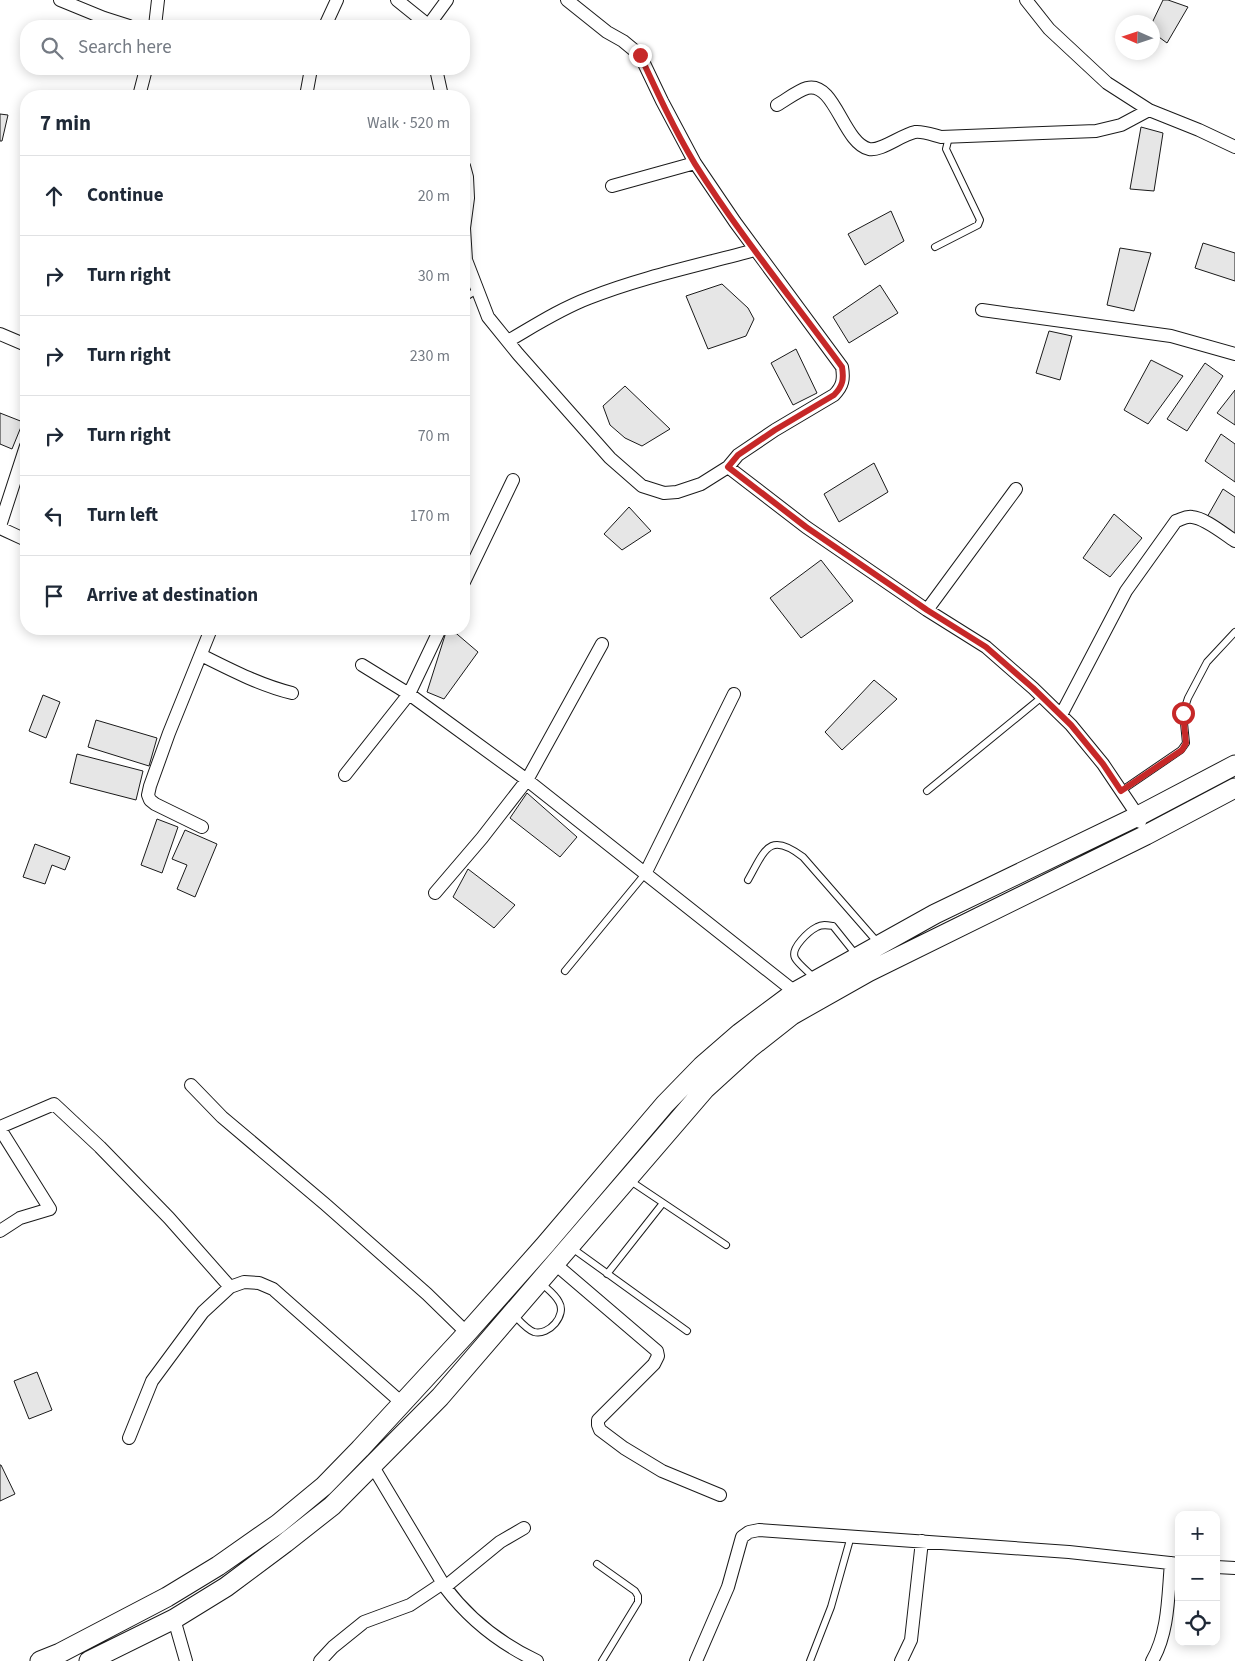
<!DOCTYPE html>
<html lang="en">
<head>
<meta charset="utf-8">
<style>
  body { margin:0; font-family:"Source Sans 3",sans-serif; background:#f2f2f3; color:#1f2937 }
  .controls { position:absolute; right:15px; bottom:15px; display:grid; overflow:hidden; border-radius:10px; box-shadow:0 2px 12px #0003 }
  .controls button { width:45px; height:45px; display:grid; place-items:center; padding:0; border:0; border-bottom:1px solid #e0e1e3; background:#fff; color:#1f2937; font:25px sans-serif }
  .compass { position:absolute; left:1115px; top:15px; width:45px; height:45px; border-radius:50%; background:#fff; box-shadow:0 2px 12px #0003; rotate:273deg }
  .stop { position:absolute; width:15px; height:15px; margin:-11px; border:4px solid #c62828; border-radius:50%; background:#fff }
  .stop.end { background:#c62828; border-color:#fff; box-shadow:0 1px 5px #0008 }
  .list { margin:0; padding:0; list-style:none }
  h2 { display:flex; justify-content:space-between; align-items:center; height:65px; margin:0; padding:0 20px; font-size:21px }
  h2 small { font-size:16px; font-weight:400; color:#747a83 }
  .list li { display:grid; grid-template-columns:32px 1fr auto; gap:15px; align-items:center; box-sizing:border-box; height:80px; padding:0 20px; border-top:1px solid #e0e1e3 }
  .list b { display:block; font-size:19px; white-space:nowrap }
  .list em { font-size:16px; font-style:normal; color:#747a83 }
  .icon { flex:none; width:28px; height:28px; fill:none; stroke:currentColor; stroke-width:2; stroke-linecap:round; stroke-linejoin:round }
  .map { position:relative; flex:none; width:1235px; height:1661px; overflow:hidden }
  .search { position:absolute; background:#fff; box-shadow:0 2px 12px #0003; left:20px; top:20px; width:450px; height:55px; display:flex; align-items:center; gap:12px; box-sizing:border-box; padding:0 18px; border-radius:20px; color:#747a83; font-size:19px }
  .panel { position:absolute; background:#fff; box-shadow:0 2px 12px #0003; left:20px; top:90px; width:450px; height:545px; border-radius:20px }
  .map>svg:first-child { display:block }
</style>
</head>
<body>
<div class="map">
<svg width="1235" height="1661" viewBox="0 0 1235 1661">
  <rect width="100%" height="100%" fill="#fff"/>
  <!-- building -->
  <path fill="#e6e6e6" stroke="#1a1a1a" d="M1163 0H1168L1188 7 1167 43 1152 32V23Z
    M0 114 8 115 2 141H0Z
    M1141 127 1163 133 1154 191 1130 189Z
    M891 211 904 241 865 265 848 234Z
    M1203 243 1235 253V281L1195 268Z
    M1120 248 1151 253 1134 311 1107 305Z
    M722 284 748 308 754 319 746 336 708 349 686 296Z
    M880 285 898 313 849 343 833 317Z
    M1049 331 1072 336 1060 380 1036 373Z
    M796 349 817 393 793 405 771 363Z
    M1151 360 1183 376 1148 424 1124 410Z
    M1205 363 1223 376 1187 431 1167 419Z
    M625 386 670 429 642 446 625 438 610 425 603 406Z
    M1235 390V425L1217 413Z
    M0 413 23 422 12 449 0 444Z
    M1221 434 1235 444V482L1205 461Z
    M874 463 888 492 839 522 824 494Z
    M1223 489 1235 497V536L1206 519Z
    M629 507 651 531 622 550 604 534Z
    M1114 514 1142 538 1110 577 1083 558Z
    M821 560 853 601 801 638 770 598Z
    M447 629H451L478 652 444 699 427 692Z
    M874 680 897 699 842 750 825 732Z
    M43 695 60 702 46 738 29 731Z
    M96 720 157 738 149 766 88 747Z
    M77 754 143 771 136 800 70 783Z
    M527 793 577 837 560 857 510 818Z
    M157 819 178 827 162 873 141 865Z
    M185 830 217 844 195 897 177 889 187 865 172 859Z
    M35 844 70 857 65 870 52 865 45 884 23 877Z
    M468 869 515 905 494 928 453 897Z
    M37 1372 52 1410 29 1419 14 1381Z
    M0 1465H1L15 1494 0 1501Z"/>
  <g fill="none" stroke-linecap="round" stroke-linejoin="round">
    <!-- lane casing -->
    <g stroke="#1a1a1a" stroke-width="8">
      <path id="lane" d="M935 247 978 225 980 220 946 149 949 137
        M464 298 477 290
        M927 791 1042 697
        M1121 791 1181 750 1186 743 1183 713 1188 698 1207 662 1235 632
        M748 880C765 850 769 831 803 857L879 944
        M565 971 645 874
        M815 979C810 973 798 964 795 958 790 948 809 931 817 927 822 924 827 925 833 926L857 956
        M629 1180 726 1245
        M572 1248 687 1331
        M607 1274 663 1203
        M513 1314C519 1320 526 1329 534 1332 549 1336 567 1315 559 1302 555 1294 546 1288 540 1282
        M597 1564 635 1591 638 1596V1602L602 1661
        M810 1661 831 1607 851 1536"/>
    </g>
    <!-- street casing -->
    <g stroke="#1a1a1a" stroke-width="14">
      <path id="street" d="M60 0 104 18 129 26
        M397 0 428 25
        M567 0 607 32 623 41 640 55 662 101 695 163 735 222 842 367C844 379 843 386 834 395L775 430 738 455 728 467
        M1026 0 1049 29 1107 83 1149 110 1199 130 1235 147
        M155 26 158 0
        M325 26 337 0
        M428 26 447 0
        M436 69 442 96
        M139 96 146 69
        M306 96 311 69
        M777 105C786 100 797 91 807 88 835 81 843 143 869 149 880 152 901 135 915 132 923 131 933 135 941 137L1096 131 1121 125 1149 110
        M464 166 467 177 468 198 464 228 466 260 488 317 518 354 610 458 642 486 664 493 677 492 701 484 728 467 806 527 927 610 986 647 1033 688 1071 725 1103 764 1138 816 1140 822
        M612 186 695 163
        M982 310 1171 336 1235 354
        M0 334 26 345
        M508 341C534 326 560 309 589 298 642 277 700 265 755 250
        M0 526 26 446
        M0 528 26 540
        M464 582 513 480
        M927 610 1016 489
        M201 655C231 670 260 685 292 693
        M362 665 409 694 527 780 795 992
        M1061 715 1126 591 1176 521C1182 519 1186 516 1192 517 1205 518 1224 534 1235 541
        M345 775 409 694 440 629
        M202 827 155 804 150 800 148 795 150 786 169 733 211 629
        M645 874 734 694
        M435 893 482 838 527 780 602 644
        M191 1085 222 1117 325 1204 427 1294 467 1333
        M0 1127 54 1104 100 1147 169 1218 230 1287
        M0 1129 50 1209 20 1218 0 1231
        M554 1263 657 1351 658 1356 654 1364 598 1420V1425L600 1430 624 1448 662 1471 720 1495
        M129 1438 152 1381 203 1312 230 1287 244 1282 259 1283 273 1289 402 1403
        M372 1465 445 1587C469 1619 501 1644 537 1661
        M1216 1567 1235 1568
        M445 1587 500 1542 524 1528
        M174 1619 186 1661
        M320 1661 333 1647 364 1622 410 1605 443 1583
        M696 1661 728 1587 742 1537 749 1532 759 1530 1069 1552 1179 1564
        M901 1661 911 1640 922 1541
        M1152 1661C1169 1632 1168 1595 1171 1563"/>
    </g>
    <!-- secondary casing -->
    <g stroke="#1a1a1a" stroke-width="21">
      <path id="secondary" d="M40 1661 60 1653 167 1597 218 1566 278 1524 324 1486 360 1449 467 1333 545 1245 665 1104 702 1066 740 1033 795 992 935 914 1138 816 1235 765
        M89 1661 174 1619 226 1587 285 1543 332 1506 440 1397 705 1089 750 1048 792 1015 868 972 1146 835 1235 788"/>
    </g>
    <!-- lane -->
    <use href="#lane" stroke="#fff" stroke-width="6"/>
    <!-- street -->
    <use href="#street" stroke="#fff" stroke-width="12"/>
    <!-- secondary -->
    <use href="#secondary" stroke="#fff" stroke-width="19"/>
  </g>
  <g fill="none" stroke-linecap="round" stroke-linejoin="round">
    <!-- route -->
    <path stroke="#c62828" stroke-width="6" d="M640 55C657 92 674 129 695 164 739 234 793 300 842 367 844 379 843 386 834 395L775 430 738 455 728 467 806 527 927 610 986 647 1033 688 1071 725 1103 764 1121 791 1182 750 1186 743 1183 713"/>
  </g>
</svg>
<div class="controls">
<button>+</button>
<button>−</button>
<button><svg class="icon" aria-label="locate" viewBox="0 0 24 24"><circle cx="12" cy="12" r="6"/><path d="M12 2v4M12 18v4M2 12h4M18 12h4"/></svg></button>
</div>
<svg class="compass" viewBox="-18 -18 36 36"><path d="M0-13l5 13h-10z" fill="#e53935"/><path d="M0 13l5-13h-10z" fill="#747a83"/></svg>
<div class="stop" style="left:1183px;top:713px"></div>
<div class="stop end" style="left:640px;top:55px"></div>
<div class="search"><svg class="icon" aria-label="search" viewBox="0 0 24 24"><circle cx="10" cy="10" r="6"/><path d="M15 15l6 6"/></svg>Search here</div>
<section class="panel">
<h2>7 min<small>Walk · 520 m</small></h2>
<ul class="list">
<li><svg class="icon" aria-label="ahead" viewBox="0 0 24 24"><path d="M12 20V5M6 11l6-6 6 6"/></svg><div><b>Continue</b></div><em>20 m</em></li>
<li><svg class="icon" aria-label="right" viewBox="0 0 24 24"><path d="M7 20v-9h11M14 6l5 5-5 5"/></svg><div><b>Turn right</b></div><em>30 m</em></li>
<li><svg class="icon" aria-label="right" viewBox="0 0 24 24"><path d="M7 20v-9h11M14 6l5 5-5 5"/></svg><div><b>Turn right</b></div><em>230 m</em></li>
<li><svg class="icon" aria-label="right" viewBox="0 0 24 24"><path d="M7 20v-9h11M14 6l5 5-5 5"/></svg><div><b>Turn right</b></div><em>70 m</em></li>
<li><svg class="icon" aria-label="left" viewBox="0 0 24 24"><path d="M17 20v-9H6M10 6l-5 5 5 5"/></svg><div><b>Turn left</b></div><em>170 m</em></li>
<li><svg class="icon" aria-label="arrive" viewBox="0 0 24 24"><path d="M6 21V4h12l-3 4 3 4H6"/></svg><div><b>Arrive at destination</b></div></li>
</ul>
</section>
</div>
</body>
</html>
